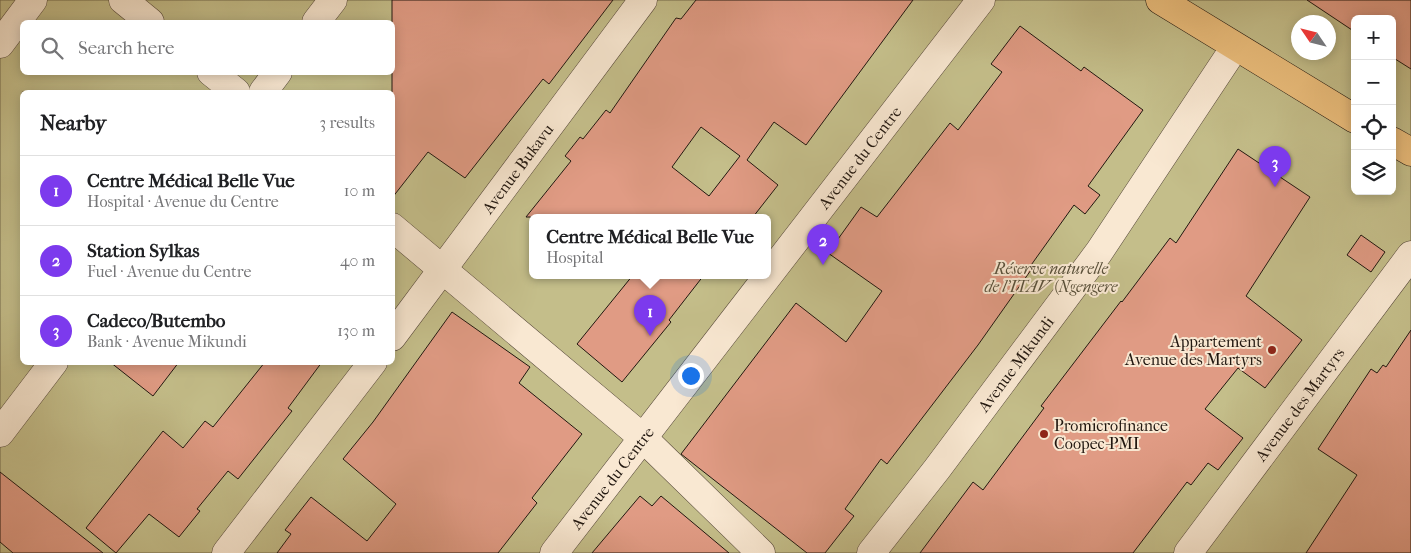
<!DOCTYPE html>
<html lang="en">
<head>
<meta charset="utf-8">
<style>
  body { margin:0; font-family:"IM FELL French Canon",serif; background:#f6f6f6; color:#202124 }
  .controls { position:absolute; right:15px; top:15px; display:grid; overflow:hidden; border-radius:8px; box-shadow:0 2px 12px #0003 }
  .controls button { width:45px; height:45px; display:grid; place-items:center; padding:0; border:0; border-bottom:1px solid #e0e0e0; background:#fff; color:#202124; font:25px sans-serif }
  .compass { position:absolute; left:1291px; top:15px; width:45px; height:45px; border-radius:50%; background:#fff; box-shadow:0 2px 12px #0003; rotate:305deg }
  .you { position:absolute; left:690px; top:375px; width:18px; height:18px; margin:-12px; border:4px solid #fff; border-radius:50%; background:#1a73e8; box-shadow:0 0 0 8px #1a73e833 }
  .badge { display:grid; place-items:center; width:32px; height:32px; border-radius:50%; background:#7c3aed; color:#fff; font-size:16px; font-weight:700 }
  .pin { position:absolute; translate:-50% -41px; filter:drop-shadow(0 1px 2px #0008) }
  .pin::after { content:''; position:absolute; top:26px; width:18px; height:15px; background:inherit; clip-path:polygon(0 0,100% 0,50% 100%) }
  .popup { position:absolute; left:529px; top:214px; width:242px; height:65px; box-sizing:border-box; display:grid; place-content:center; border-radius:8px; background:#fff; filter:drop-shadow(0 1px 4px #0005); font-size:16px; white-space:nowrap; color:#757577 }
  .popup b { font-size:19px; color:#202124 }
  .popup::after { content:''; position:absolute; left:50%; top:100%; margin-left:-10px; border:10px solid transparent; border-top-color:#fff }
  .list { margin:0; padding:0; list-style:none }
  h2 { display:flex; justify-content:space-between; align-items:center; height:65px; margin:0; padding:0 20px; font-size:21px }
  h2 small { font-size:16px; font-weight:400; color:#757577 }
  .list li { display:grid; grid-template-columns:32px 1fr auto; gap:15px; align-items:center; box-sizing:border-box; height:70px; padding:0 20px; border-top:1px solid #e0e0e0 }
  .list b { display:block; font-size:19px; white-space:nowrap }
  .list p { margin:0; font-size:16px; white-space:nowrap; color:#757577 }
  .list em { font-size:16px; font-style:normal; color:#757577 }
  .icon { flex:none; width:28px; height:28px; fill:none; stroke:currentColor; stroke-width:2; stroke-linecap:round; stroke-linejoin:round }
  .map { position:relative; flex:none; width:1411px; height:553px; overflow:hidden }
  .search { position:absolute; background:#fff; box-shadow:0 2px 12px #0003; left:20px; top:20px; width:375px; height:55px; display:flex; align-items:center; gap:12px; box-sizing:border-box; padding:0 18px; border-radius:8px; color:#757577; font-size:19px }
  .panel { position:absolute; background:#fff; box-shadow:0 2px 12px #0003; left:20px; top:90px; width:375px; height:275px; border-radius:8px }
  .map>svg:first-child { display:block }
</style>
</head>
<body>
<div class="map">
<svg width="1411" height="553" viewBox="0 0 1411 553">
  <rect width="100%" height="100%" fill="#f6dcb9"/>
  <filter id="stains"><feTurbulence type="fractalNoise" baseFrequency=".004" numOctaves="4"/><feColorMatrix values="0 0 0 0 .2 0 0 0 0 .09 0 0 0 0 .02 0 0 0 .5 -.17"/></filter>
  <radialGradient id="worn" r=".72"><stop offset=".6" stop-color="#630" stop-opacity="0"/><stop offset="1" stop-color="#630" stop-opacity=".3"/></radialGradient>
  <!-- green -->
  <path fill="#c4be8a" stroke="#726a4d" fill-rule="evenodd" d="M0 0H1411V553H0ZM1355 19H1392V191H1355ZM22 22H392V72H22ZM1298 22H1328V52H1298ZM22 92H392V362H22ZM532 217H768V275H532Z"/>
  <!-- building -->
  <path fill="#e09b84" stroke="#211710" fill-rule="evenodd" d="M392 0H613L549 84 543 79 465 178 428 152 392 198Z
    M696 0H913L806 145 774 122 747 160 778 185 753 217H526L571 161 565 156 580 137 583 139 606 110 610 113 676 18 681 19ZM701 127 740 156 709 196 672 167Z
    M1307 0H1411V69L1392 57V19H1355V32Z
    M1020 26 1081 71 1084 67 1143 110 1088 186 1100 195 1085 214 1074 205 1029 268 1031 270 978 345 887 464 881 459 845 509 854 516 825 553H807L681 454 796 303 846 342 882 291 828 253 861 207 877 217 950 123 958 130 1002 72 991 64Z
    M1238 149 1310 197 1246 296 1302 340 1265 388 1238 368 1205 409 1243 438 1218 470 1208 463 1191 485 1187 482 1133 553H920L973 482 983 490 1044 408 1041 406 1121 301 1122 302 1170 238 1176 243Z
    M1361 235 1385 252 1371 272 1347 255Z
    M633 275H704L669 320 671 322 622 382 577 344Z
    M452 312 530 367 519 383 582 434 532 498 537 503 498 553H277L291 534 285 530 311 497 367 541 396 504 343 459 373 422Z
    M1411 330V553H1306L1357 475 1318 449 1371 369 1377 373 1383 365 1386 367Z
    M110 362H179L153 396Z
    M265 362H322L288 408 292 411 238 479 228 471 197 509 200 511 179 537 149 514 116 553 86 528 163 431 183 448 205 421 213 427Z
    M0 472 103 553H13L0 542Z
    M640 496 652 506 661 496 729 553H592Z"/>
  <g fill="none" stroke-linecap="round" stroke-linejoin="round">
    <!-- minor casing -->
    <g stroke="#56483a" stroke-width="29">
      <g id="minor">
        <path d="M123 0 150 22"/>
        <path d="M316 22 333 0"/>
        <path d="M0 44 33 0"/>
        <path d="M211 72 236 92"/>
        <path d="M263 92 278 72"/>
        <path d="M392 227 642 437 761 553"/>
        <path id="s1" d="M392 337 643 0"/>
        <path d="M0 433 54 362"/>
        <path d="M226 553 373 362"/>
        <path id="s2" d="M554 553 981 0"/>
        <path id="s3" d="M871 553 937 469 1099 252 1235 47"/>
        <path id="s4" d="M1188 553 1411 255"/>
      </g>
    </g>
    <!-- highway casing -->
    <g stroke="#211710" stroke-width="29">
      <path id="highway" d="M1160 0 1355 119
        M1392 141 1411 152"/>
    </g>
    <!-- minor -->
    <use href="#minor" stroke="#f9e8d2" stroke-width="28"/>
    <!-- highway -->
    <use href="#highway" stroke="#ebbe7c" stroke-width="28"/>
  </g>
  <!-- markers -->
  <g fill="#8f2418" stroke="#f9e8d2" stroke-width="2">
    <circle cx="1272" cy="350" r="5"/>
    <circle cx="1044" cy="434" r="5"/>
  </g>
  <g text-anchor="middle" stroke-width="4" stroke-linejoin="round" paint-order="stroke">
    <!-- street labels -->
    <g font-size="16" fill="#211710" stroke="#f9e8d2">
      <text dy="6" stroke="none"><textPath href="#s2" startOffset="500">Avenue du Centre</textPath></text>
      <text dy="6" stroke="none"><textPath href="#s1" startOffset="210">Avenue Bukavu</textPath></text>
      <text dy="6" stroke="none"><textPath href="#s3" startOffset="238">Avenue Mikundi</textPath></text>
      <text dy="6" stroke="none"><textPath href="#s4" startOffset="186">Avenue des Martyrs</textPath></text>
      <text dy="6" stroke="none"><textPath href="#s2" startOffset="95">Avenue du Centre</textPath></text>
    </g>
    <!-- park labels -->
    <g font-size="16" font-style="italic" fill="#5a513b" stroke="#f9e8d2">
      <text x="1051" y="274">Réserve naturelle<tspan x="1051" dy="18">de l'ITAV (Ngengere</tspan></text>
    </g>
    <!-- poi labels -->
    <g font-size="16" fill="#211710" stroke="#f9e8d2" text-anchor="end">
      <text x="1262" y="347">Appartement<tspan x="1262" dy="18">Avenue des Martyrs</tspan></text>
      <text x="1054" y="431" text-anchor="start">Promicrofinance<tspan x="1054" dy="18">Coopec-PMI</tspan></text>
    </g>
  </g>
  <rect width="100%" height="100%" filter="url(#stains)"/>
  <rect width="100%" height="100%" fill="url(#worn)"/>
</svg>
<div class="controls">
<button>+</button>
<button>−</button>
<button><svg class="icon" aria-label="locate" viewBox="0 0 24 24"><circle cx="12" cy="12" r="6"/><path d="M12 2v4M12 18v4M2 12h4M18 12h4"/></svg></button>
<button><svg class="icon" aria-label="layers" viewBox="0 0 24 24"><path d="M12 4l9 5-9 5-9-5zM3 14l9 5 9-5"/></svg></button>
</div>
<svg class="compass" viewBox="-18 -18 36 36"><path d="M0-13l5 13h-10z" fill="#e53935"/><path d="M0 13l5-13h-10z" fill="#757577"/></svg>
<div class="you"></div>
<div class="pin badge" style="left:650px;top:336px">1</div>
<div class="popup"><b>Centre Médical Belle Vue</b>Hospital</div>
<div class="pin badge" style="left:823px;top:265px">2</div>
<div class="pin badge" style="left:1275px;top:187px">3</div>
<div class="search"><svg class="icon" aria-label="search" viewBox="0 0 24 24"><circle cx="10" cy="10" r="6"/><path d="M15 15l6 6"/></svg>Search here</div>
<section class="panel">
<h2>Nearby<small>3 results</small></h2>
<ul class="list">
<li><span class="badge">1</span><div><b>Centre Médical Belle Vue</b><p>Hospital · Avenue du Centre</p></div><em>10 m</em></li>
<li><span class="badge">2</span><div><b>Station Sylkas</b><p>Fuel · Avenue du Centre</p></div><em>40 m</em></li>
<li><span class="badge">3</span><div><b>Cadeco/Butembo</b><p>Bank · Avenue Mikundi</p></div><em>130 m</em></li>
</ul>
</section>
</div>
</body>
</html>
